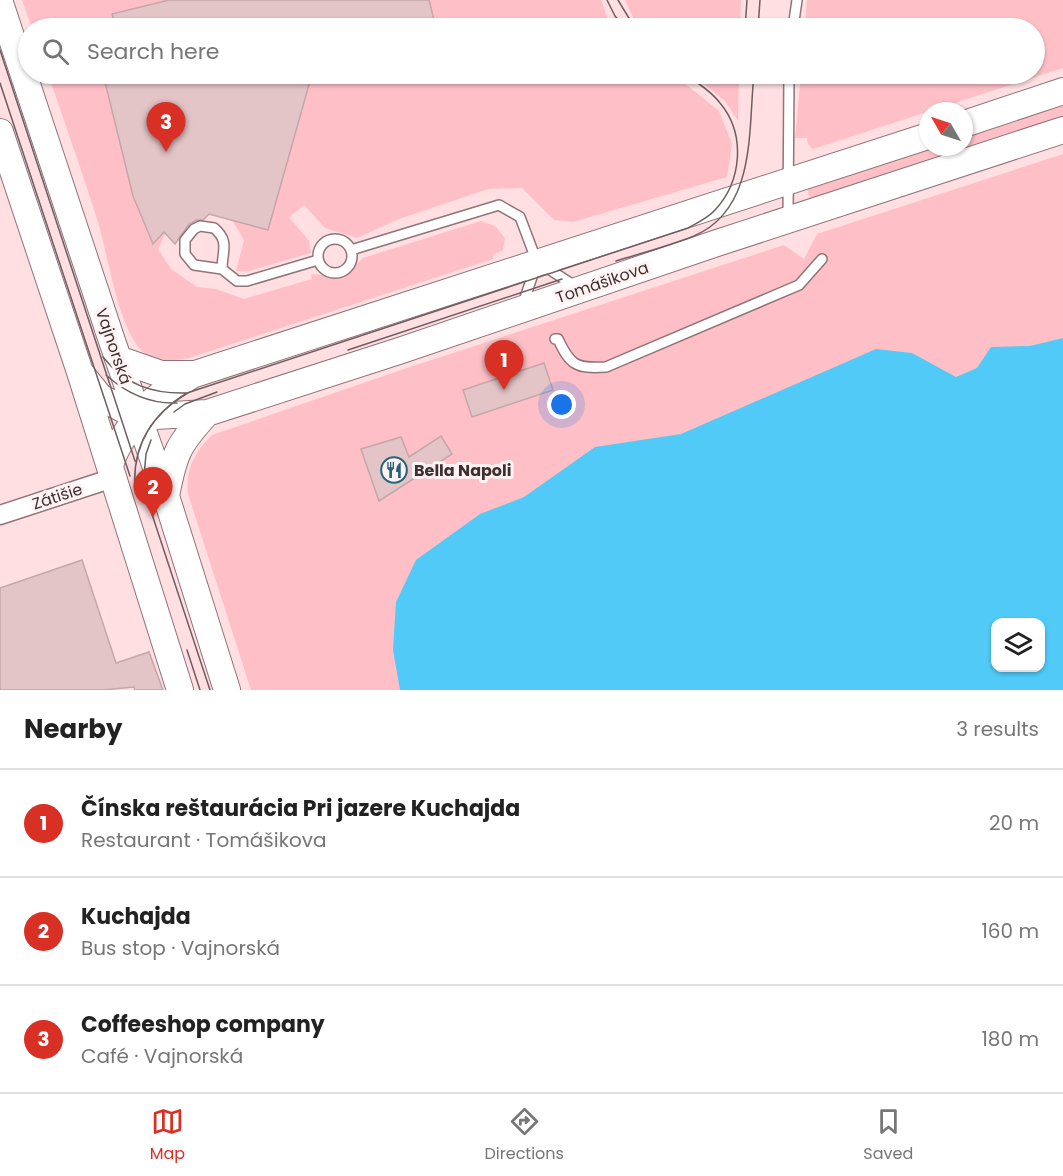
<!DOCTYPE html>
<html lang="en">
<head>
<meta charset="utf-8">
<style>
  body { margin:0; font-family:Poppins,sans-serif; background:#f6f6f6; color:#222 }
  .controls { position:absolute; right:18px; bottom:18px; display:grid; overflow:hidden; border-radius:12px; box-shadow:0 2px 4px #0004 }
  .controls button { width:54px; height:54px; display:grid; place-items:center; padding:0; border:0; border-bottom:2px solid #e0e0e0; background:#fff; color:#222; font:30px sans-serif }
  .compass { position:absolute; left:919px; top:102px; width:54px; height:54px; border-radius:50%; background:#fff; box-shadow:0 2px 4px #0004; rotate:309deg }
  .you { position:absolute; left:562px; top:405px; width:21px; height:21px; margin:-15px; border:4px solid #fff; border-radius:50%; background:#1a73e8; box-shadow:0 0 0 9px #1a73e833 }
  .badge { display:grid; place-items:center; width:39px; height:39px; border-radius:50%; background:#d93025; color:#fff; font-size:20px; font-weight:700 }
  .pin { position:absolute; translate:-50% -50px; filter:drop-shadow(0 2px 3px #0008) }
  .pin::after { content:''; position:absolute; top:32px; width:21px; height:18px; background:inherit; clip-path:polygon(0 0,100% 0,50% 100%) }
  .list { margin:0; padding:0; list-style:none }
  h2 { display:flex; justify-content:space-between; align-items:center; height:78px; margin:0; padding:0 24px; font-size:26px }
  h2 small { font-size:20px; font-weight:400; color:#767676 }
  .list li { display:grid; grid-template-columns:39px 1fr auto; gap:18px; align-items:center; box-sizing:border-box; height:108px; padding:0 24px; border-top:2px solid #e0e0e0 }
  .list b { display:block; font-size:22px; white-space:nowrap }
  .list p { margin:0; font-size:20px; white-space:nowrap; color:#767676 }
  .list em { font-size:20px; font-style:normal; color:#767676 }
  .icon { flex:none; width:33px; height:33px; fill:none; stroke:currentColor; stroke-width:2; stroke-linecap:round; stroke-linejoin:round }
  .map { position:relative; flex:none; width:1063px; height:690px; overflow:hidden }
  .search { position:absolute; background:#fff; box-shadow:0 2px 4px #0004; left:18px; right:18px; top:18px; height:66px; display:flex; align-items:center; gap:15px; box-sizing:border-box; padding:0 21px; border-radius:33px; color:#767676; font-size:22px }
  .sheet { height:402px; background:#fff }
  nav { display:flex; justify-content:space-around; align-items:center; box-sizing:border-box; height:84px; border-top:2px solid #e0e0e0; background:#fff; font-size:16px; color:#767676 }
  nav a { display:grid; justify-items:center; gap:3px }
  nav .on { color:#d93025 }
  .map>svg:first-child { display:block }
</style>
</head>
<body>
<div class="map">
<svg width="1063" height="690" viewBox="0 0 1063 690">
  <rect width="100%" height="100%" fill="#ffdfe2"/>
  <!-- green -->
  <path fill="#fec0c6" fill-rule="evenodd" d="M22 0H601L608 19 617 28H32Z
    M625 0H741L740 28H641L635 22Z
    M807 0H1063V68L813 149 808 144 807 138H795L801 74H1034V28H805Z
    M48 74H673L719 111 732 144 727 177 573 222 554 220 522 188 488 189 399 219 357 238 325 228 304 205 289 217 309 241 311 253 249 271H236L244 240 232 220 210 206 167 230 158 249 171 269 197 287 216 289 244 299 312 279 311 274 342 277 363 258 481 221 495 226 505 238 503 250 493 255V259L189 358C172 361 155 364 142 351 118 327 108 255 98 222 82 172 65 123 48 74Z
    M692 74H739L738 121 726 102Z
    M1063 101V120L814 200C808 197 807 193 809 187L928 147H964V133Z
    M1063 154V690H251L188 494C185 469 195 452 212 435L407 368 784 245 804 259 817 234ZM996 622H1040V668H996Z"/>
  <!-- water -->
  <path fill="#51caf8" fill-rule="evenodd" d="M1063 338V690H400L393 650 396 602 416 560 480 514 524 497 595 447 681 434 876 349 912 353 956 377 977 368 991 347 1030 346ZM996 622H1040V668H996Z"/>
  <!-- building -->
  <path fill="#e3c4c7" stroke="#c5a6a9" stroke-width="1.5" d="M169 0H429L436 28H116L112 14Z
    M103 74H312L268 230 209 214 203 220H197L189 224 175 244 164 232 153 244 133 196Z
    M544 363 553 390 472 417 463 390Z
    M441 436 452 454 379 501 361 449 401 437 409 457Z
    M82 560 116 663 149 652 163 690H135L134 687 103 690H0V588Z"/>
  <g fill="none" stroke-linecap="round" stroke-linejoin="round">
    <!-- lane casing -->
    <g stroke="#907477" stroke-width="12">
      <path id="lane" d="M793 28 797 0
        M788 218 789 74
        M200 226 214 228C230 241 222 252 222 269L194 265 185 254V240L194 229Z
        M318 256a17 17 0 1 1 34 0a17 17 0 1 1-34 0Z
        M351 250 499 205 520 217 537 262
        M544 266 575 286
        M222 269 237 281H247L318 260
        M523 304 535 268
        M555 339H558C570 365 576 369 606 367L799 285 822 259"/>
    </g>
    <!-- street casing -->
    <g stroke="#907477" stroke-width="21">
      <path id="street" d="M0 515 113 478"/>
    </g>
    <!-- secondary casing -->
    <g stroke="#907477" stroke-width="28">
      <path id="secondary" d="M0 3 112 341 166 496 227 690
        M964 124 1063 91
        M0 132 80 372 180 690
        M118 359 161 374H195L928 136
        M80 372 100 397 138 417 207 413 402 350 717 243 1063 130
        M110 467C113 448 139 412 154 400 166 390 181 382 194 374
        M166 496C174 454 178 444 207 413"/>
    </g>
    <!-- lane -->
    <use href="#lane" stroke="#fff" stroke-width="9"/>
    <!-- street -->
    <use href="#street" stroke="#fff" stroke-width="18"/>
    <!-- secondary -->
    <use href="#secondary" stroke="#fff" stroke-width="26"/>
    <!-- tram -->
    <path stroke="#6f5e60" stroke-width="1.5" d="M607 0 615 16 625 28
      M618 0 635 28
      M745 28 747 0
      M758 28 760 0
      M0 50 135 461
      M0 83 130 476
      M616 261C642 253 669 246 694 236 757 209 748 129 754 74
      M348 350 562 279
      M103 357C125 385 153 394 187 393
      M106 375C126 393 149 404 177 403
      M174 412 185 404 217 392
      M141 481 210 690
      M143 487 146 454 151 440
      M135 489C132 447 151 415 187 393L688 228C697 223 708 218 715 210 742 181 746 134 720 103 711 91 697 82 684 74
      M187 650 200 690"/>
  </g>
  <!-- icons -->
  <defs>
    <g id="restaurant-ring" transform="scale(1.35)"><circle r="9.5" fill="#fff2f3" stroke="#27647b" stroke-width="1.5"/><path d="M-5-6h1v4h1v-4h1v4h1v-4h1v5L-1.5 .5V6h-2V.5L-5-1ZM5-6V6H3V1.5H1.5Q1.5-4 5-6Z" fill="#27647b"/></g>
  </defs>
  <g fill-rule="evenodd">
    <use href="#restaurant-ring" x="394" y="470"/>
  </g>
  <g text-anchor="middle" stroke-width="6" stroke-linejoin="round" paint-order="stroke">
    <!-- street labels -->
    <g font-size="16" fill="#3c3031" stroke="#fff2f3">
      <text transform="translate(602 282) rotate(-19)" y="6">Tomášikova</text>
      <text transform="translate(114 346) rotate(71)" y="6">Vajnorská</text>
      <text transform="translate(57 496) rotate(-18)" y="6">Zátišie</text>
    </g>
    <!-- poi labels -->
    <g font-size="16" font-weight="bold" fill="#3c3031" stroke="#fff2f3" text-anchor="start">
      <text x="414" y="476">Bella Napoli</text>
    </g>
  </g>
</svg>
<div class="controls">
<button><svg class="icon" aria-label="layers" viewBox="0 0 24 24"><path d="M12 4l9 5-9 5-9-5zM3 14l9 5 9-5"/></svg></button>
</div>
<svg class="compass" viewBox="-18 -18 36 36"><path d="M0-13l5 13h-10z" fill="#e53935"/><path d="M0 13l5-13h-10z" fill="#767676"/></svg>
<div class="you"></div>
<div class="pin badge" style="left:504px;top:390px">1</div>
<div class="pin badge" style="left:153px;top:517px">2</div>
<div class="pin badge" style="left:166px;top:152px">3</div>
<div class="search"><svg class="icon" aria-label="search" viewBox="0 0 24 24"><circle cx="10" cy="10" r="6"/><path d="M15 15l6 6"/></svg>Search here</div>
</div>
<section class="sheet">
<h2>Nearby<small>3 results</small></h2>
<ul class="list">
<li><span class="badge">1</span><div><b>Čínska reštaurácia Pri jazere Kuchajda</b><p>Restaurant · Tomášikova</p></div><em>20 m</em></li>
<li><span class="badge">2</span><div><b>Kuchajda</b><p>Bus stop · Vajnorská</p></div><em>160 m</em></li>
<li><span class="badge">3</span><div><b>Coffeeshop company</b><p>Café · Vajnorská</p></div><em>180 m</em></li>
</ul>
</section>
<nav>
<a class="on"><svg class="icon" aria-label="map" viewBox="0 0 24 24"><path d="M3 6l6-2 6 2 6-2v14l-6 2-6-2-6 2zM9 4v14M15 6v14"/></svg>Map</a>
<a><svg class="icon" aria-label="directions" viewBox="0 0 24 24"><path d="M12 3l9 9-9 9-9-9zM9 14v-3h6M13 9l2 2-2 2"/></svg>Directions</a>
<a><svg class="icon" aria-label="saved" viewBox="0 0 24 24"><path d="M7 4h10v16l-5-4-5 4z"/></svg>Saved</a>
</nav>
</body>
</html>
